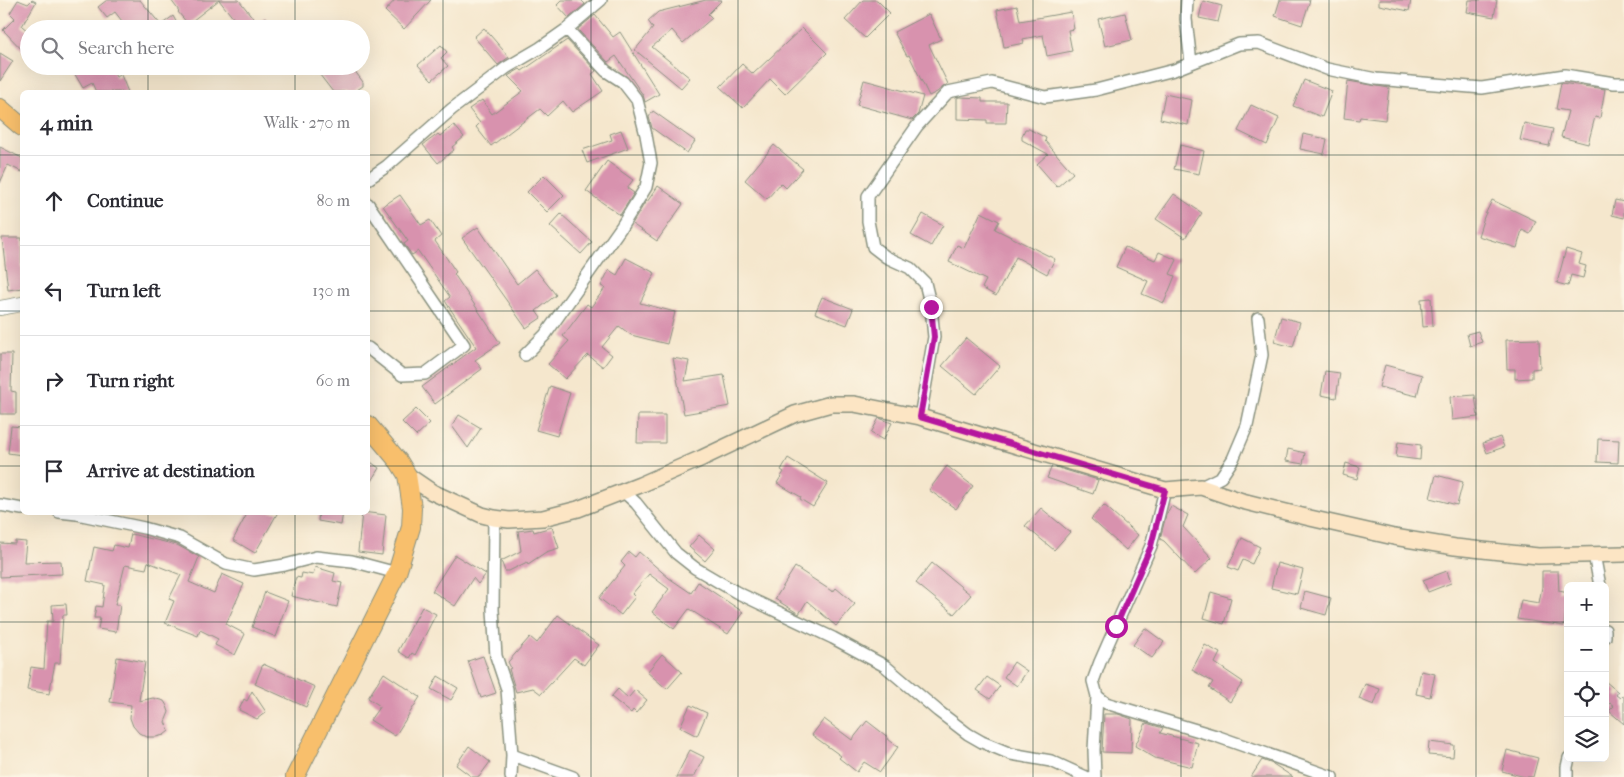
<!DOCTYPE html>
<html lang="en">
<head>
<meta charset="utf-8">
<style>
  body { margin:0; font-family:"IM FELL French Canon",serif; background:#f7f7f7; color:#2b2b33 }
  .controls { position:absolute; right:15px; bottom:15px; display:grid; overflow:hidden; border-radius:8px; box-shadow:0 5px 20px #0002 }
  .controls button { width:45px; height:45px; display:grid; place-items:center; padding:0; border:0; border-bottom:1px solid #e1e1e2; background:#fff; color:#2b2b33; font:25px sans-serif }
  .stop { position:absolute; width:15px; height:15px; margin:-11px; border:4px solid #b5179e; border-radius:50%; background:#fff }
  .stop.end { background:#b5179e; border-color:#fff; box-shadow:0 1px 5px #0008 }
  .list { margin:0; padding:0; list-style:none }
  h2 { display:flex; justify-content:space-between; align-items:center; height:65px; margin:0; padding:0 20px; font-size:21px }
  h2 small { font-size:16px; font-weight:400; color:#7c7c81 }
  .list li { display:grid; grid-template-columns:32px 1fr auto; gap:15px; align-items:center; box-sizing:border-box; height:90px; padding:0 20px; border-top:1px solid #e1e1e2 }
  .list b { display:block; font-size:19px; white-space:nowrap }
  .list em { font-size:16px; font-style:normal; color:#7c7c81 }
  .icon { flex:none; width:28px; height:28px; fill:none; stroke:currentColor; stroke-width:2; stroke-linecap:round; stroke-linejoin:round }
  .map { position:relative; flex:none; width:1624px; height:777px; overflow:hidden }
  .search { position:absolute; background:#fff; box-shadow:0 5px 20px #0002; left:20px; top:20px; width:350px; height:55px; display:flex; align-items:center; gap:12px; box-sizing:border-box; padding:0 18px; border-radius:28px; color:#7c7c81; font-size:19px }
  .panel { position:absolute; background:#fff; box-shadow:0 5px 20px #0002; left:20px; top:90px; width:350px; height:425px; border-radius:8px }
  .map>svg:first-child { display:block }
</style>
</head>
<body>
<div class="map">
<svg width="1624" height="777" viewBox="0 0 1624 777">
  <rect width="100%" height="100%" fill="#fcf5e5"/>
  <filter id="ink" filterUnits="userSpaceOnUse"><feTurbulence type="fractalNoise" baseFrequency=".02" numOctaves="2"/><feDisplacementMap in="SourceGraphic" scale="10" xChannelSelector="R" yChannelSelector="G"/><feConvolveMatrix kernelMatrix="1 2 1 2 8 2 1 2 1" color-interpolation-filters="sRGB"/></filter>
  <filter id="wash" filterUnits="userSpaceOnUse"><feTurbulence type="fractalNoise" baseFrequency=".0096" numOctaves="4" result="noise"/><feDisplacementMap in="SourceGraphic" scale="20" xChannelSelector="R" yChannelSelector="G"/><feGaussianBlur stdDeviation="1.12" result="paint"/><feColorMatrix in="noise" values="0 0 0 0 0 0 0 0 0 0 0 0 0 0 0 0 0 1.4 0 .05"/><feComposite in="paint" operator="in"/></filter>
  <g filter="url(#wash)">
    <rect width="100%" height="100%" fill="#f5e7cd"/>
    <g id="blocks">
      <!-- building -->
      <path fill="#d892ae" d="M18 0 28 4 32 0 36 2 22 26 29 32V57L3 30 15 18 10 13Z
        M107 0H140L161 25 173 16 180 29H128L115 12 107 18 98 7Z
        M171 0H219L188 24 178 12 179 11Z
        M219 0H239L257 23 265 17 274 29H242Z
        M395 0H431L404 29 385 11Z
        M562 0H581L585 4 569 18 557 5Z
        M706 0H722L708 14 712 18 683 43 672 30 652 47 690 78 681 88 635 50 653 28 648 21 658 12Z
        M863 0H877L890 13 865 38 845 20Z
        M1280 0H1310L1302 25 1275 16Z
        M1379 0H1411L1409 11 1379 5Z
        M1469 0H1497L1494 17 1467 12Z
        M1203 1 1222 6 1218 22 1199 18Z
        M1017 6 1020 21 1071 12 1074 29 1068 30 1072 51 1047 56 1043 35 1023 39 1024 43 1004 47 997 10Z
        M1125 13 1132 40 1105 46 1098 19Z
        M929 14 941 39 929 45 948 84 943 87 937 92 929 96 909 55 907 56 894 32Z
        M595 15 613 37 620 32 659 94 645 102 643 95 616 56 608 62 579 31 578 29Z
        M484 28 509 57 498 65 474 37Z
        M802 28 827 53 785 94 770 79 743 108 720 87 742 64 753 74Z
        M567 40 596 71 592 74 603 91 572 112 563 101 547 116 540 109 491 146 476 127 480 123 469 109 482 100 492 114 523 91 508 76 520 69 522 71Z
        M441 45 447 52 441 58 448 66 432 80 418 65Z
        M0 53 13 61 0 81Z
        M70 66H110L116 77 121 75 128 92H96L92 83 83 88Z
        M313 66H334L338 71 344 66H351L363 82V86L354 92H333Z
        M864 80 923 96 918 114 912 120 857 105Z
        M1304 80 1332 91 1322 117 1293 106Z
        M1348 81 1389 88 1385 120 1360 117 1359 120 1344 118Z
        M1561 83 1605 89 1600 118 1595 117 1588 144 1561 137 1568 111 1556 109Z
        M1165 94 1192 100 1188 125 1160 119Z
        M959 97 982 98V102H1007L1006 123H987V120L957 119V98Z
        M1251 105 1279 118 1267 145 1238 131Z
        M653 111 695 141 687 153 652 128 649 117Z
        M1524 123 1553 129 1549 146 1520 140Z
        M454 125 464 137 452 147 454 150 438 163 423 145 438 134 440 136Z
        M1025 129H1029L1046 138 1045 141 1073 173 1057 187 1037 164 1048 154 1022 140V136Z
        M621 130 628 148 587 163 582 150 612 140 610 134Z
        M1303 134 1327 139 1324 154 1300 149Z
        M774 145 803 169 786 188 781 183 767 199 745 180Z
        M1180 145 1204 151 1199 174 1174 169Z
        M0 147 22 158V172L8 165 0 183Z
        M607 161 633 180 627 188 634 193 620 215 586 191Z
        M544 175 564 195 547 212 527 192Z
        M658 186 683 204 657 241 632 224 646 201 647 202Z
        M1174 194 1202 213 1185 238 1156 219Z
        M400 195 421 225 430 220 441 236 435 241 456 272 454 274 500 343 475 360 482 369 435 404 422 387 476 347 445 301 450 297 418 251 412 255 404 244 408 241 383 206Z
        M1492 200 1536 221 1530 234 1522 230 1517 248 1478 236 1484 217Z
        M1615 200 1624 202V218L1612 215Z
        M981 212 999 221 995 229 1055 259 1047 274 1016 257 996 296 982 288 986 280 949 262 957 245 964 248Z
        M561 214 592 242 581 254 550 226Z
        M923 214 943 225 931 246 911 235Z
        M478 227 517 284 535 269 556 295 536 311 541 318 526 328 462 238Z
        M2 238H22V288L8 290Z
        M1125 247 1155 260 1159 252 1177 260 1170 274 1175 276 1164 303 1142 294 1148 281 1116 267Z
        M1566 249 1582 254 1579 264 1586 266 1583 278 1571 275 1568 286 1557 283Z
        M626 258 655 273 640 303 675 312 667 344 631 335 619 326 602 347 612 355 603 367 588 355 565 379 548 364 569 341 563 336 587 304 591 307 605 288 601 286 609 270 617 275Z
        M822 297 853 309 847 325 815 313Z
        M1431 298 1433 326 1423 327 1421 299Z
        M1281 317 1300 322 1293 347 1274 342Z
        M1478 331 1482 342 1470 346 1467 334Z
        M966 338 1000 366 976 394 942 366Z
        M1539 339 1540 368 1532 369V378L1515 379V369H1507L1506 340Z
        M0 354H12L11 391 16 392V414H0Z
        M673 358 689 361 685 381 724 375 730 406 684 414Z
        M1385 365 1422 375 1417 396 1379 387Z
        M1325 371 1340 373 1336 398 1321 395Z
        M550 386 570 393 557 436 536 430Z
        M1475 395 1478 417 1452 420 1450 397Z
        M416 409 430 423 416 436 402 422Z
        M459 415 481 428 468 448 452 426Z
        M638 415H665V443H637Z
        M879 418 892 423 883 440 871 433Z
        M11 426 22 427V455L8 453Z
        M1500 437 1504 447 1487 453 1483 443Z
        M1598 439 1619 440 1618 463 1597 462Z
        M1398 442 1421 445 1420 460 1396 457Z
        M1288 449 1305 453 1303 464 1286 461Z
        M788 458 828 483 813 507 800 499 801 497 777 483 784 472 781 470Z
        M368 460 379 468 368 486Z
        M1346 463 1360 467 1357 479 1343 475Z
        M947 466 973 486 956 509 929 490Z
        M1052 466 1098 480 1093 494 1047 478Z
        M1436 475 1463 482 1457 505 1430 498Z
        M1104 505 1138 535 1126 550 1091 519Z
        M1171 506 1188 515 1183 527 1212 558 1195 574 1164 541 1160 539 1166 515Z
        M1041 508 1070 532 1054 550 1025 526Z
        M248 512H278L255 553 233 540Z
        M319 512H343L341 525 318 521Z
        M362 512 386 515 382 555 358 552Z
        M552 527 559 548 546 552 528 564 527 562 509 571H505L501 561 521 551 518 531 533 529 534 532Z
        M131 534 177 545 199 557 189 582 214 593 222 574 244 584 226 624 245 634 235 655 215 645 218 639 200 630 198 636 165 623 174 601 169 599 181 575 148 562 146 569 125 565 115 605H120L116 632 98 629 100 618H94L96 606 102 607 105 585 87 581 94 547 112 551 114 545 128 548Z
        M699 535 715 549 705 561 689 547Z
        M1242 538 1260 547 1252 564 1243 560 1238 571 1228 567Z
        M15 541 26 542 24 562 61 561 62 574 0 577V543L15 544Z
        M629 552 635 557 639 552 669 578 691 593 698 582 743 612 728 634 689 609 674 629 652 612 669 589 649 574 632 594 635 597 621 615 599 598 625 566 621 562Z
        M455 555 486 574 478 584 473 578 455 606 432 591Z
        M932 563 971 595 954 614 916 583Z
        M1277 563 1303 570 1297 594 1271 588Z
        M315 567 335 573 333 581 342 583 337 607 291 596 296 577 301 578 302 573 313 575Z
        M795 567 833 592 836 588 855 604 836 626 807 601 799 614 775 599Z
        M1447 571 1451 583 1428 592 1423 580Z
        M1542 571H1558L1559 591 1568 593 1564 626 1517 619 1521 600 1539 603 1542 587Z
        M1305 591 1331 598 1326 615 1301 608Z
        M265 592 288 601 279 625 280 626 276 637 252 627Z
        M1211 592 1231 598 1224 624 1204 618Z
        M66 604 67 615H63L60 663H55L49 694 27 690 31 667 44 669 47 621H53L52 605Z
        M422 607 436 614 415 655 412 653 409 658 398 651Z
        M558 615 599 645 584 665 574 658 541 694 533 688 516 692 509 669 511 668 508 662 530 637 537 643Z
        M1145 628 1164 642 1152 658 1133 645Z
        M1205 645 1220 653 1215 663 1243 682 1230 702 1209 688 1213 682 1192 670Z
        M662 654 682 672 667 689 647 672Z
        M483 656 496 693 481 698 468 661Z
        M117 657 145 662 139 701 153 698 164 701 167 706 169 712 165 722 169 731 164 735 156 737H147L139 733 133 726 130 718 131 705 110 702Z
        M1014 662 1027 671 1017 686 1004 677Z
        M263 664 315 687 306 707 255 684Z
        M1421 671 1435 674 1430 697 1416 694Z
        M384 673 420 697 395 736 370 720 380 706 368 698Z
        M438 676 458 688 451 700 431 689Z
        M987 677 1000 686 990 699 977 690Z
        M1605 681 1618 692 1616 695 1620 698 1624 694V724L1609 711 1614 706 1610 703 1605 708Z
        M1365 684 1380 689 1374 705 1359 699Z
        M618 689 628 698 635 690 647 700 636 713 633 710 631 713 611 697Z
        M252 691 266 712 257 719 239 710 244 699 247 701Z
        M690 705 707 713 697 736 680 727Z
        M1104 714H1118L1132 719 1131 753 1102 752Z
        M824 719 852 740 867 721 889 738 888 739 898 747 880 772 864 762 857 772 839 758 841 756 812 735Z
        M1146 723 1163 728 1160 733 1198 743 1192 767 1155 758 1135 746Z
        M1429 742 1454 745 1453 757 1428 755Z
        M469 746 490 762 479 777H472L456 765Z
        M690 750 704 757 694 777H676Z
        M1507 750 1538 758 1533 777H1525L1502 771Z
        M1262 760 1273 764 1293 777H1251Z"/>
    </g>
  </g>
  <g filter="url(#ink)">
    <use href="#blocks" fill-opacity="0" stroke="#8a9280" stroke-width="1"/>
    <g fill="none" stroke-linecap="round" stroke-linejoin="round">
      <!-- minor casing -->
      <g stroke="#8a9280" stroke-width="14">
        <path id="minor" d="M1187 0 1186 19 1191 63
          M368 179 387 166 452 109 506 68 540 48 567 29 601 0
          M368 204 464 345 425 374 402 375 368 348
          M525 355 545 335 622 226 646 187 651 163 646 135 637 100 623 82 606 71 567 29
          M920 417 934 337 931 307 925 283 910 268 886 257 873 247 868 221V196L917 126 948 92 992 83 1045 97 1096 90 1174 70 1239 44 1259 43 1327 69 1376 79 1482 88 1565 75 1614 83H1624
          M1201 487 1221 477 1233 459 1247 426 1262 355 1258 318
          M624 492 636 503 676 553 695 568 736 592 833 638 885 666 938 711 968 734 982 742 1011 754 1051 761 1086 777
          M0 505 22 509
          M59 512 77 514 144 528 180 538 226 564 254 570 285 565 316 557 352 561 397 573
          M494 518 493 610 496 656 507 689 512 755 511 777
          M1594 554 1600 586
          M1605 630V637
          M1097 696 1106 703 1216 736 1332 777
          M512 755 573 777
          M1095 777 1094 750 1097 696 1093 681 1100 662 1151 546 1165 490
          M1567 777V767L1569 758"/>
      </g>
      <!-- tertiary casing -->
      <g stroke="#8a9280" stroke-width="16">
        <path id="tertiary" d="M0 308 22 304"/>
      </g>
      <!-- secondary casing -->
      <g stroke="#8a9280" stroke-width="18">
        <path id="secondary" d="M407 475 432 492 482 515 494 518 509 520 543 518 578 509 640 485 702 458 795 414 831 404H854L920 417 1165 490 1201 487 1242 501 1310 518 1394 537 1455 547 1538 556 1624 554"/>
      </g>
      <!-- primary casing -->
      <g stroke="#8a9280" stroke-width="20">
        <path id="primary" d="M0 108 22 127
          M295 777 397 573 411 527 412 508 407 475 399 462 368 425"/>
      </g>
      <!-- minor -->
      <use href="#minor" stroke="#fff" stroke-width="11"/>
      <!-- tertiary -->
      <use href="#tertiary" stroke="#fff" stroke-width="14"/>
      <!-- secondary -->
      <use href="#secondary" stroke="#fce5c4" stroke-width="15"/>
      <!-- primary -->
      <use href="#primary" stroke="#f8bf6c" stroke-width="18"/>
    </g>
  </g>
  <g fill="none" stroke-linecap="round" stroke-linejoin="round" filter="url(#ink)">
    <!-- route -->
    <path stroke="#b5179e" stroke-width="6" d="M931 307 934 337 920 417 1165 490 1151 546 1116 626"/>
  </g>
  <!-- grid -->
  <path fill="none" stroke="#1f3d34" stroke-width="1" stroke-opacity="0.55" d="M148 0V29M295 0V29M443 0V777M591 0V777M738 0V777M886 0V777M1033 0V777M1181 0V777M1329 0V777M1476 0V777M148 66V92M295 66V92M0 155H22M368 155H1624M0 311H22M368 311H1624M0 466H22M368 466H1624M148 512V777M295 512V777M0 622H1568M1605 622H1624"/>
</svg>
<div class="controls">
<button>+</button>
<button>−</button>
<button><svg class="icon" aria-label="locate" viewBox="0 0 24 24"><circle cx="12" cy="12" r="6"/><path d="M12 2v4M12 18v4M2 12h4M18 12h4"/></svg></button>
<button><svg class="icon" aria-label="layers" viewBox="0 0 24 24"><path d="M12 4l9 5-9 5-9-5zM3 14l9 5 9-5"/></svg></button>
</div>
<div class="stop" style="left:1116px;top:626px"></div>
<div class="stop end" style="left:931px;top:307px"></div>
<div class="search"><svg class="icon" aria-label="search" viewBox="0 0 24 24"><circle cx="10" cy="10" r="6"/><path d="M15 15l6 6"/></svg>Search here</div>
<section class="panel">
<h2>4 min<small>Walk · 270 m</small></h2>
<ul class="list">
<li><svg class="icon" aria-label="ahead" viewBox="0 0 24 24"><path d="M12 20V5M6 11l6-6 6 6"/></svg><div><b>Continue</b></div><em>80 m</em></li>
<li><svg class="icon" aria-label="left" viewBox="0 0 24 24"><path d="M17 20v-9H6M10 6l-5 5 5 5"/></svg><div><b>Turn left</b></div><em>130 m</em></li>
<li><svg class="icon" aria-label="right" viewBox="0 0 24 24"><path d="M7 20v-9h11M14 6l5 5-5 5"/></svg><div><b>Turn right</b></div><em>60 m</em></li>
<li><svg class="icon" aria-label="arrive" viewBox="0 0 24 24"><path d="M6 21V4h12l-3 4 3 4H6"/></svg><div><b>Arrive at destination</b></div></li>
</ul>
</section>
</div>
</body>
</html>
